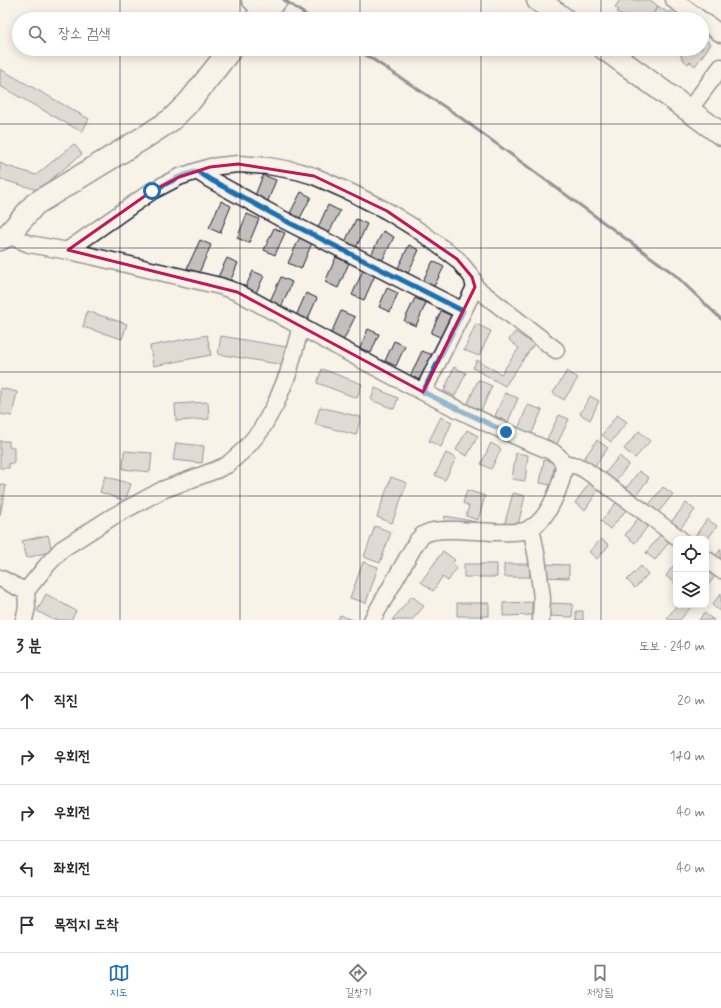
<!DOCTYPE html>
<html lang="ko">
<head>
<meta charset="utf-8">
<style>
  body { margin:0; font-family:Mynerve,"Poor Story",sans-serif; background:#f7f7f7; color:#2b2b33 }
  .controls { position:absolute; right:12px; bottom:12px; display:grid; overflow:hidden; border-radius:8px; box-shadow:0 2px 10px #0003 }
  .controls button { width:36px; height:36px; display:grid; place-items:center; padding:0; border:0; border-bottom:1px solid #e1e1e2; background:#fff; color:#2b2b33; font:20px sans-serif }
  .stop { position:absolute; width:12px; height:12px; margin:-9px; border:3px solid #1f6fb2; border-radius:50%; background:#fff }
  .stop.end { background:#1f6fb2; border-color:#fff; box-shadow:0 1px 4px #0008 }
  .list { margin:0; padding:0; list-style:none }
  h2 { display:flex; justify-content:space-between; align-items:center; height:52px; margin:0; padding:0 16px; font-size:17px }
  h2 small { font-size:13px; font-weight:400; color:#7c7c81 }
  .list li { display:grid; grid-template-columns:26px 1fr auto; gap:12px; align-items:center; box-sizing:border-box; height:56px; padding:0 16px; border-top:1px solid #e1e1e2 }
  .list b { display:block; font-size:15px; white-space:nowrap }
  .list em { font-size:13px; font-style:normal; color:#7c7c81 }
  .icon { flex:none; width:22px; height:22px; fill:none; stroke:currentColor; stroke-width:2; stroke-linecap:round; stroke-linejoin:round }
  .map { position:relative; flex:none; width:721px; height:620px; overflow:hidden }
  .search { position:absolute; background:#fff; box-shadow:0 2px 10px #0003; left:12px; right:12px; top:12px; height:44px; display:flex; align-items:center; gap:10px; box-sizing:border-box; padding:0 14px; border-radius:22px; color:#7c7c81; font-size:15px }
  .sheet { height:332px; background:#fff }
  nav { display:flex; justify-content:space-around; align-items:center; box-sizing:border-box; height:56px; border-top:1px solid #e1e1e2; background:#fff; font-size:11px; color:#7c7c81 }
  nav a { display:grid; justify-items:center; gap:2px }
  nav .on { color:#1f6fb2 }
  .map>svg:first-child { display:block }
</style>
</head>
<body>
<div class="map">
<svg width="721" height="620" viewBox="0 0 721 620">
  <rect width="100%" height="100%" fill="#f7f3e8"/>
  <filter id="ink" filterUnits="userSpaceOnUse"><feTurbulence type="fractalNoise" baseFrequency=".025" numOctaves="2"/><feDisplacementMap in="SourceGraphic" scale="8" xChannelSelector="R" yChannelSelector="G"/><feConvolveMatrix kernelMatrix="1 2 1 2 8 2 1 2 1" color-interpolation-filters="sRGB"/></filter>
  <g filter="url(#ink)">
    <!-- building -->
    <path fill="#c2bfbd" stroke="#22223b" d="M620 0H650L658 6 649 19H631L625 15 624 17 617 12 619 10 615 7Z
      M658 6 668 13 670 11 677 16 676 19H649Z
      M702 38 711 44 695 66 690 62 688 64 681 58 682 56 672 49H702Z
      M0 69 89 119 82 132 0 86Z
      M74 144 82 154 38 190 0 179V162L4 165 36 175Z
      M263 175 276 180 266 206 253 201Z
      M301 192 311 197 298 222 288 217Z
      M221 201 231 206 220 233 209 228Z
      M328 205 340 211 327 237 316 232Z
      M247 214 259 219 249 243 237 238Z
      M356 219 367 224 356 248 345 242Z
      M274 228 285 233 275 255 264 250Z
      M383 231 394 237 382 261 371 255Z
      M300 237 312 243 301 269 288 263Z
      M200 240 211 245 199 273 187 268Z
      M409 245 419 250 408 273 398 268Z
      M336 257 349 263 338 288 325 282Z
      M227 258 238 263 230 282 218 277Z
      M433 261 444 267 432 290 421 284Z
      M364 268 376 273 364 300 352 295Z
      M253 271 264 276 255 295 244 290Z
      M281 277 292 282 281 308 269 303Z
      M387 288 398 293 390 312 379 307Z
      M306 293 317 298 307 321 296 316Z
      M415 298 426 303 416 326 404 321Z
      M87 311 127 324 122 339 83 327Z
      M341 311 355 317 342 343 329 338Z
      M441 311 452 316 442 338 431 333Z
      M476 324 491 331 479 356 464 350Z
      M368 329 379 334 371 353 360 348Z
      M515 332 534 344 505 386 473 368 477 360 501 374 519 348 509 340Z
      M207 335 211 355 153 366 150 346Z
      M221 336 287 347 284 365 218 354Z
      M394 341 405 346 396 366 385 361Z
      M422 351 433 355 419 386 408 381Z
      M454 367 466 373 455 396 444 391Z
      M322 369 362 384 357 398 317 383Z
      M567 371 578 378 564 400 553 393Z
      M478 380 492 386 481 411 467 405Z
      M0 388 17 392 12 416 0 414Z
      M375 388 398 398 394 409 371 400Z
      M505 393 518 398 508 422 495 416Z
      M590 396 599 401 590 420 580 414Z
      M208 402 209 419 176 421 175 404Z
      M528 405 542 410 531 435 518 429Z
      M320 407 361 417 356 435 315 424Z
      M559 415 569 419 557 444 547 439Z
      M617 415 627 422 611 442 602 435Z
      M441 417 452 422 441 447 429 441Z
      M467 430 478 436 467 456 456 450Z
      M639 431 650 441 635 458 624 449Z
      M597 440 608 448 593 468 583 460Z
      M0 441H9V447H14V463H9V468H0Z
      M176 443 204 446 202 463 173 460Z
      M491 443 501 449 491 469 481 464Z
      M124 451 152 453 150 472 123 469Z
      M446 453 456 458 445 480 435 475Z
      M516 453 528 455 525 481 512 479Z
      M619 456 629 464 614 483 604 475Z
      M544 460 555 462 551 485 540 483Z
      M639 471 649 478 635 497 625 490Z
      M105 476 131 484 125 501 100 492Z
      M391 477 407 483 392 523 377 517Z
      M590 482 599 489 585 510 575 503Z
      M0 484 6 486 0 515Z
      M663 487 673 494 657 514 648 506Z
      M467 490 485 496 478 520 466 516 469 506 463 503Z
      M513 493 525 496 517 529 504 526Z
      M619 499 629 507 610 529 601 521Z
      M686 503 695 510 677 533 668 526Z
      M445 516 477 522 476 528 444 522Z
      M640 516 650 523 635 543 625 535Z
      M707 519 717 526 706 541V539H693Z
      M375 526 391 532 380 563 364 557Z
      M48 535 52 551 27 558 22 541Z
      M660 535 669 542 655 560 646 553Z
      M601 539 609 545 597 559 589 552Z
      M721 549V566L713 559Z
      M443 551 455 560 452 564 457 568 448 581 442 577 433 591 421 582Z
      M363 562 378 567 366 603 350 598Z
      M676 562V581L675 583 666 576Z
      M464 564H497V577H464Z
      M504 564H530V577H504Z
      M544 564 569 565V578L544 577Z
      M641 566 648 574 635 588 627 580Z
      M706 568 715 576 706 588Z
      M721 593V612L712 605Z
      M46 594 76 611 71 620H54L37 611Z
      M412 596 424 606 412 620H392Z
      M532 602V615L503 616V603Z
      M457 603H489V616H457Z
      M548 603 573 604 572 617 547 616Z
      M677 605H688L691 607 680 620H669L667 618Z
      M576 611H583V620H576Z
      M704 613 714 620H699Z
      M340 615 353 620H338Z"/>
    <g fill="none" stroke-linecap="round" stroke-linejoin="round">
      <!-- minor casing -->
      <g stroke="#22223b" stroke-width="19">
        <path id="minor" d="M250 0 263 13
          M674 0 700 19
          M702 20 721 34
          M689 110 721 67
          M197 171 211 180 284 220 463 311
          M8 235 29 244 74 252 220 286 237 292C341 348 444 408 553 452 566 461 565 467 561 481 555 499 544 526 524 531 514 533 503 532 493 532 481 531 469 531 456 530 446 530 432 529 423 535 421 537 419 539 417 541L372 620
          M68 250 152 191 179 177 210 167 238 164 268 166 297 171 314 176 352 193 387 211 421 232 457 259 472 277 475 287 556 350
          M423 392 475 287
          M564 463 577 466 584 469 643 511 680 539
          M531 527 537 558 542 598 541 620
          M706 559 721 570
          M0 578 17 587 26 591
          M24 620 27 607 26 591 48 564 62 549 112 517 162 490 216 470 227 465 245 449 261 430 276 403 288 374 301 326"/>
      </g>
      <!-- secondary casing -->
      <g stroke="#22223b" stroke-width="25">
        <path id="secondary" d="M256 19 276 0
          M0 239 8 235 35 204 145 137 171 120 190 101 231 49"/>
      </g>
      <!-- primary casing -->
      <g stroke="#22223b" stroke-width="25">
        <path id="primary" d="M538 0 564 19
          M605 49 721 134"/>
      </g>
      <!-- minor -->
      <use href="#minor" stroke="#f7f3e8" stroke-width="16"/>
      <!-- secondary -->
      <use href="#secondary" stroke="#f7f3e8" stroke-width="22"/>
      <!-- primary -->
      <use href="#primary" stroke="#f7f3e8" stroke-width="22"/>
      <!-- rail -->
      <path stroke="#22223b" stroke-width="3" d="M284 0 312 19
        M357 49 457 115 674 274 721 319"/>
    </g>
  </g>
  <g fill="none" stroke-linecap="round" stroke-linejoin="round" filter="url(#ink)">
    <!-- route -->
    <path stroke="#1f6fb2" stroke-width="5" d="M152 191 179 177 197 171 211 180 284 220 463 311 423 392 506 432"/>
  </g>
  <!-- marked area -->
  <path d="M0 0H721V620H0ZM238 164 314 176 387 211 457 259 472 277 475 287 423 392 237 292 68 250 152 191 179 177 210 167Z" fill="#f7f3e8" fill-opacity=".55" fill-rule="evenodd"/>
  <path fill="none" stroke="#c2185b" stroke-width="3" stroke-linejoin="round" d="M238 164 314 176 387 211 457 259 472 277 475 287 423 392 237 292 68 250 152 191 179 177 210 167Z"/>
  <!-- grid -->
  <path fill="none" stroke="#22223b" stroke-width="1" stroke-opacity="0.55" d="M120 0V19M240 0V19M360 0V19M481 0V19M601 0V19M120 49V620M240 49V620M360 49V620M481 49V620M601 49V620M0 124H721M0 248H721M0 372H721M0 496H721"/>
</svg>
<div class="controls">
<button><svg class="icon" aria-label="locate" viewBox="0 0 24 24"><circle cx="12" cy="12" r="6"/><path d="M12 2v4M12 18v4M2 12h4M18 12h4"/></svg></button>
<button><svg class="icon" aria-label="layers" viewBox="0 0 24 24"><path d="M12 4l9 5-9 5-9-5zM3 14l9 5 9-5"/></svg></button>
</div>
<div class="stop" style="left:152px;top:191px"></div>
<div class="stop end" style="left:506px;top:432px"></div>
<div class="search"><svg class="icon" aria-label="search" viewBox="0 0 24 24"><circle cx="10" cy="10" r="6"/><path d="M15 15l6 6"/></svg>장소 검색</div>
</div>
<section class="sheet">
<h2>3 분<small>도보 · 240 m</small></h2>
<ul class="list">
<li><svg class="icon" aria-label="ahead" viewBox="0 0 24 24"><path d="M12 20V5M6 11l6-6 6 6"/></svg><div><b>직진</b></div><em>20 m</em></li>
<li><svg class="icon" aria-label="right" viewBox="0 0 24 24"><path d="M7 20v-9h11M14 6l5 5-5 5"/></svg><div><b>우회전</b></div><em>140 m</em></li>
<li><svg class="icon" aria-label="right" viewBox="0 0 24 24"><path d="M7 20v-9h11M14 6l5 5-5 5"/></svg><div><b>우회전</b></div><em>40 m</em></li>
<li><svg class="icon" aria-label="left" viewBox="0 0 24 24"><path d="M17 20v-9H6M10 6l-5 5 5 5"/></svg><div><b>좌회전</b></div><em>40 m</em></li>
<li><svg class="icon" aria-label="arrive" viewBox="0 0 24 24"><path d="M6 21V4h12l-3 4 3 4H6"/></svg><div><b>목적지 도착</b></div></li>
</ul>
</section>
<nav>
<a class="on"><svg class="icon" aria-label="map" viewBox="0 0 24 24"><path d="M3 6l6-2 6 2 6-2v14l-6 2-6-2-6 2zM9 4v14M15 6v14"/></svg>지도</a>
<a><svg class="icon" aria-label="directions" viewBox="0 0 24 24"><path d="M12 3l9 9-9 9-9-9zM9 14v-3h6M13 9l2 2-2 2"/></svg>길찾기</a>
<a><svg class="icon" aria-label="saved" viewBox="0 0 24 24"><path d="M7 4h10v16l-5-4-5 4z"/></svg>저장됨</a>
</nav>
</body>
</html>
